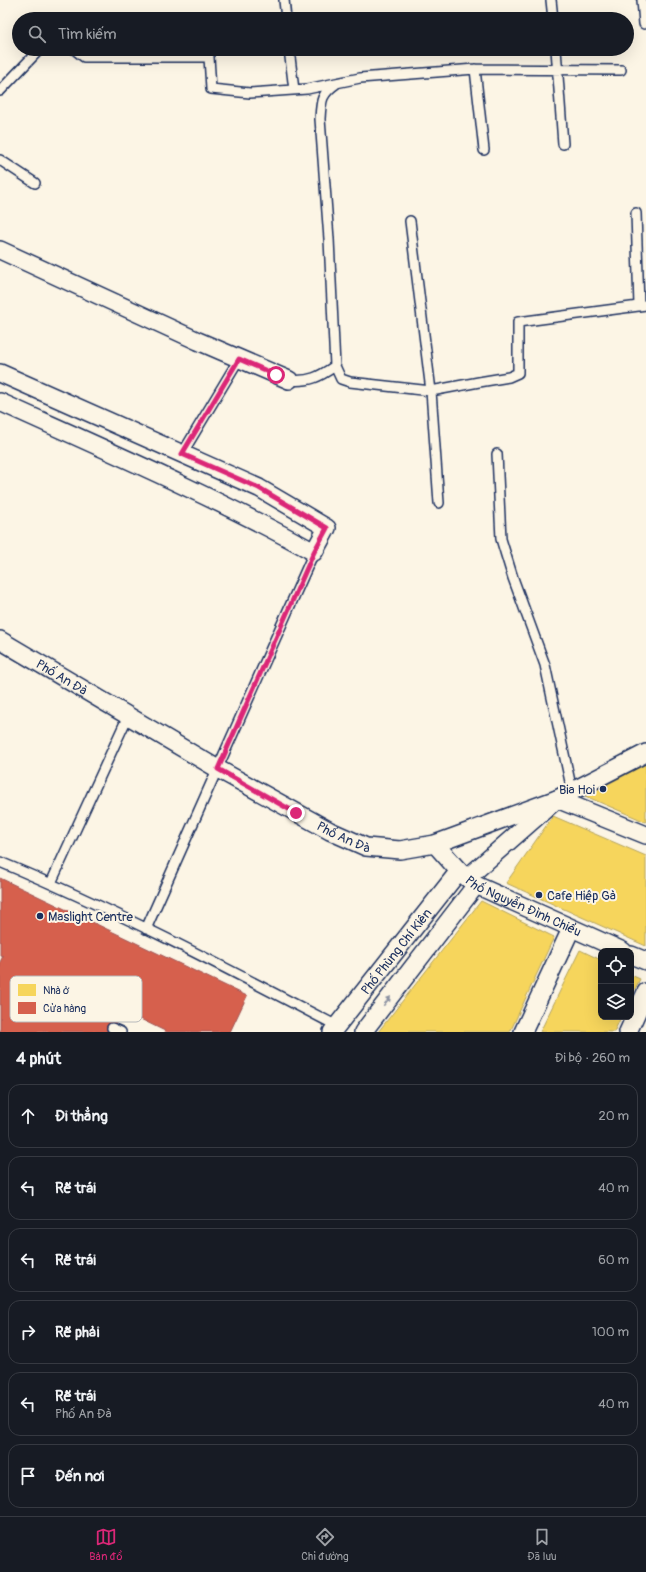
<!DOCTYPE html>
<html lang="vi">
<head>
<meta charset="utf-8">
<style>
  body { margin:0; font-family:Pangolin,sans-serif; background:#242831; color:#f1f3f6 }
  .controls { position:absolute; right:12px; bottom:12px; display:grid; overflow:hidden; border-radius:8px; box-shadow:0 4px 16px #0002 }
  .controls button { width:36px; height:36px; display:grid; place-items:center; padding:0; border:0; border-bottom:1px solid #363941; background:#171b24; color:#f1f3f6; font:20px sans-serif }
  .stop { position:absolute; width:12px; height:12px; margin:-9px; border:3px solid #db2777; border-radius:50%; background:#fff }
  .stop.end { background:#db2777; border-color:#fff; box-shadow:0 1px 4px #0008 }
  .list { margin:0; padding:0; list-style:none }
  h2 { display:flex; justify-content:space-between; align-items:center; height:52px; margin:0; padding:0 16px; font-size:17px }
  h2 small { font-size:13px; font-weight:400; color:#9ea1a6 }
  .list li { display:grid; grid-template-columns:26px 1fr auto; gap:12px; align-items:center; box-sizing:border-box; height:64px; margin:0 8px 8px; padding:0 8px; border:1px solid #363941; border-radius:12px }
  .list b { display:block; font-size:15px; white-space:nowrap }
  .list p { margin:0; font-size:13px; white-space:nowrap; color:#9ea1a6 }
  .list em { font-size:13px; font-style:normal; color:#9ea1a6 }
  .icon { flex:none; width:22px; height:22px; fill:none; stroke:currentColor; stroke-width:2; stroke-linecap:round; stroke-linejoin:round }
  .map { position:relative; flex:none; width:646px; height:1032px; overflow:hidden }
  .search { position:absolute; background:#171b24; box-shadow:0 4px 16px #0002; left:12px; right:12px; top:12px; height:44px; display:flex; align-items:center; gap:10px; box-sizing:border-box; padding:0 14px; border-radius:22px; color:#9ea1a6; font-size:15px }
  .sheet { height:484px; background:#171b24 }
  nav { display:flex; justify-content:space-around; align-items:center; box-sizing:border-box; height:56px; border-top:1px solid #363941; background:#171b24; font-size:11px; color:#9ea1a6 }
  nav a { display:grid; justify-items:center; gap:2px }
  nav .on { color:#db2777 }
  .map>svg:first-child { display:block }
</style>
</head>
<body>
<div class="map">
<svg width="646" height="1032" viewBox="0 0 646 1032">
  <rect width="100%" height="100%" fill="#fcf5e5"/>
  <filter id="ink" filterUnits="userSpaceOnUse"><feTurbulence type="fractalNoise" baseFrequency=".025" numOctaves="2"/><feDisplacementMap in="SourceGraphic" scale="8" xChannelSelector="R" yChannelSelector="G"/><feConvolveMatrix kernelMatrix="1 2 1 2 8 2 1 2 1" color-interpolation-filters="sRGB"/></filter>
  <g filter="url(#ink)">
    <!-- homes -->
    <path fill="#f6d55c" stroke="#b4a35d" d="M646 764V822L585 796Z
      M553 816 646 856V946L506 883Z
      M481 901 554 937 510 1032H378Z
      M580 950 601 960V1017H621L614 1032H540Z
      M631 975 640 979 631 997Z"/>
    <!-- shops -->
    <path fill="#d6604d" stroke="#9e5152" d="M0 878 247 996 230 1032H167L122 1010 111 1032H0V962L3 956 0 955Z"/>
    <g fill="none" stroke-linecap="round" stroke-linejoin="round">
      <!-- lane casing -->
      <g stroke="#1b2f5e" stroke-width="12">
        <path id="lane" d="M284 0 286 19
          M551 0 553 19
          M642 0 644 24
          M74 49 84 57H209L211 89 250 93 307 89 360 78 475 69 621 70
          M289 49 294 90
          M556 49 563 144
          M475 69 484 150
          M337 83C321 94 321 100 320 119L329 239 335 366 341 379 350 382 431 391 479 382 509 377 518 373V322L646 305
          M0 91 40 49
          M0 160 35 183
          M636 213 639 306
          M410 221 431 391 439 503
          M289 380C310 382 319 377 335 366
          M182 454 239 359
          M497 454 501 539 513 578 545 665 572 791
          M0 862C116 910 226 968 337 1026
          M51 883 128 716
          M146 929 314 552
          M112 1028 121 1032"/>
      </g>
      <!-- street casing -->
      <g stroke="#1b2f5e" stroke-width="20">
        <g id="street">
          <path d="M0 250 198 341 289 380"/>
          <path d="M0 373 259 488 327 528 314 552C213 496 106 450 0 402"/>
          <path id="s1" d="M0 640 218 769 330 831 366 847 400 850 435 844 557 799 646 753"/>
          <path id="s2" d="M435 844 459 871 476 885 623 951"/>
          <path d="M467 878 557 799 646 835"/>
          <path d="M631 955 646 961"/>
          <path id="s3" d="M332 1032 459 871"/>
          <path d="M363 1032 476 885"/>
          <path d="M523 1032 571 929"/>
          <path d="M628 1032 646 992"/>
        </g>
      </g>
      <!-- lane -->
      <use href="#lane" stroke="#fcf5e5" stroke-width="9"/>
      <!-- street -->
      <use href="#street" stroke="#fcf5e5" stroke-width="17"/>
    </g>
    <!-- one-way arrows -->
    <defs><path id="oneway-solid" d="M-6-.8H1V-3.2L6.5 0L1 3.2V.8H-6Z"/></defs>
    <use fill="#8c92a2" href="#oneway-solid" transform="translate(387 1001) rotate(-52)"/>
  </g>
  <g fill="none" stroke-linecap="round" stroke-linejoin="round" filter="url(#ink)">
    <!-- route -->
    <path stroke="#db2777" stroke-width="5" d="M276 375 239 359 182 454 259 488 327 528 314 552 218 769 296 813"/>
  </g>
  <!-- markers -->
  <g fill="#1b2f5e" stroke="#fcf5e5" stroke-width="1.5">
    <circle cx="603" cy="789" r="4"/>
    <circle cx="539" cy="895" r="4"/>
    <circle cx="40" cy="916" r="4"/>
  </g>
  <g text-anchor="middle" stroke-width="4" stroke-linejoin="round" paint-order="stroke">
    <!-- street labels -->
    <g font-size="13" fill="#1b2f5e" stroke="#fcf5e5">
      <text dy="5" stroke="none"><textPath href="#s1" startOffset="72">Phố An Đà</textPath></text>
      <text dy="5" stroke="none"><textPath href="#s1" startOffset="396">Phố An Đà</textPath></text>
      <text dy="5" stroke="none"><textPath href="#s2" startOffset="110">Phố Nguyễn Đình Chiểu</textPath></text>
      <text dy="5" stroke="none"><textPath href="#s3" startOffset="103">Phố Phùng Chí Kiên</textPath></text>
    </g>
    <!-- poi labels -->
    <g font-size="13" fill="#1b2f5e" stroke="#fcf5e5" text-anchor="start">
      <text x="595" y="794" text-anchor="end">Bia Hoi</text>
      <text x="547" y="900">Cafe Hiệp Gà</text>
      <text x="48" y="921">Maslight Centre</text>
    </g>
  </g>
  <!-- legend -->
  <rect x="10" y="976" width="132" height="46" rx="6" fill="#fcf5e5" stroke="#b8babc" stroke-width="1"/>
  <rect x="18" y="984" width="18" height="12" fill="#f6d55c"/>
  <rect x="18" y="1002" width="18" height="12" fill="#d6604d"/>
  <g font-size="11" fill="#1b2f5e">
    <text x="43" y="994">Nhà ở</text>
    <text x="43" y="1012">Cửa hàng</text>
  </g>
</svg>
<div class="controls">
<button><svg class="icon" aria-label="locate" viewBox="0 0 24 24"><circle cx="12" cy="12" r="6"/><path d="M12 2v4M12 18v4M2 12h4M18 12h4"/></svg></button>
<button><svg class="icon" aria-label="layers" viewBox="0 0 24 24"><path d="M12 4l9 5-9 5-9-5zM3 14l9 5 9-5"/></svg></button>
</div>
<div class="stop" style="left:276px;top:375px"></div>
<div class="stop end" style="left:296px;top:813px"></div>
<div class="search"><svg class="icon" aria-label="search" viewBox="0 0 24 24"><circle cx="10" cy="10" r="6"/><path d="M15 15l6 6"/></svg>Tìm kiếm</div>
</div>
<section class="sheet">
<h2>4 phút<small>Đi bộ · 260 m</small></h2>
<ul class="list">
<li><svg class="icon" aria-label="ahead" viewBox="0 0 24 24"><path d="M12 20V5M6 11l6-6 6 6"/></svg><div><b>Đi thẳng</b></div><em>20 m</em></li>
<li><svg class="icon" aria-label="left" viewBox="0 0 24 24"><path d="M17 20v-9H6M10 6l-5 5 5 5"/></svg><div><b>Rẽ trái</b></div><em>40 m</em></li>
<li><svg class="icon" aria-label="left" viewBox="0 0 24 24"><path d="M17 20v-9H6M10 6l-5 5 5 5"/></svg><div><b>Rẽ trái</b></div><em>60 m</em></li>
<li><svg class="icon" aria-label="right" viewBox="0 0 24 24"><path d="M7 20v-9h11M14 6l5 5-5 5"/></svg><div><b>Rẽ phải</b></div><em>100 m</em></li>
<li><svg class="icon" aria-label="left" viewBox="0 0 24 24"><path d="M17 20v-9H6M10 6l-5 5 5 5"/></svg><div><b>Rẽ trái</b><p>Phố An Đà</p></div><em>40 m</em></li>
<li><svg class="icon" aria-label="arrive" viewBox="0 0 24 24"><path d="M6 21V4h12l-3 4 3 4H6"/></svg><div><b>Đến nơi</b></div></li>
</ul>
</section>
<nav>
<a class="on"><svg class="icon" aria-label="map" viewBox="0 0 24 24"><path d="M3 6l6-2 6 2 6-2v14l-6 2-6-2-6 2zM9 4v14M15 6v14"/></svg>Bản đồ</a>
<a><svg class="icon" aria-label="directions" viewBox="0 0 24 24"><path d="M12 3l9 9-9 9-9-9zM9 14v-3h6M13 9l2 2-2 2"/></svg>Chỉ đường</a>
<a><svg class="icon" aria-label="saved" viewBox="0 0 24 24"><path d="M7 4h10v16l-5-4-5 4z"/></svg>Đã lưu</a>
</nav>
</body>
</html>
